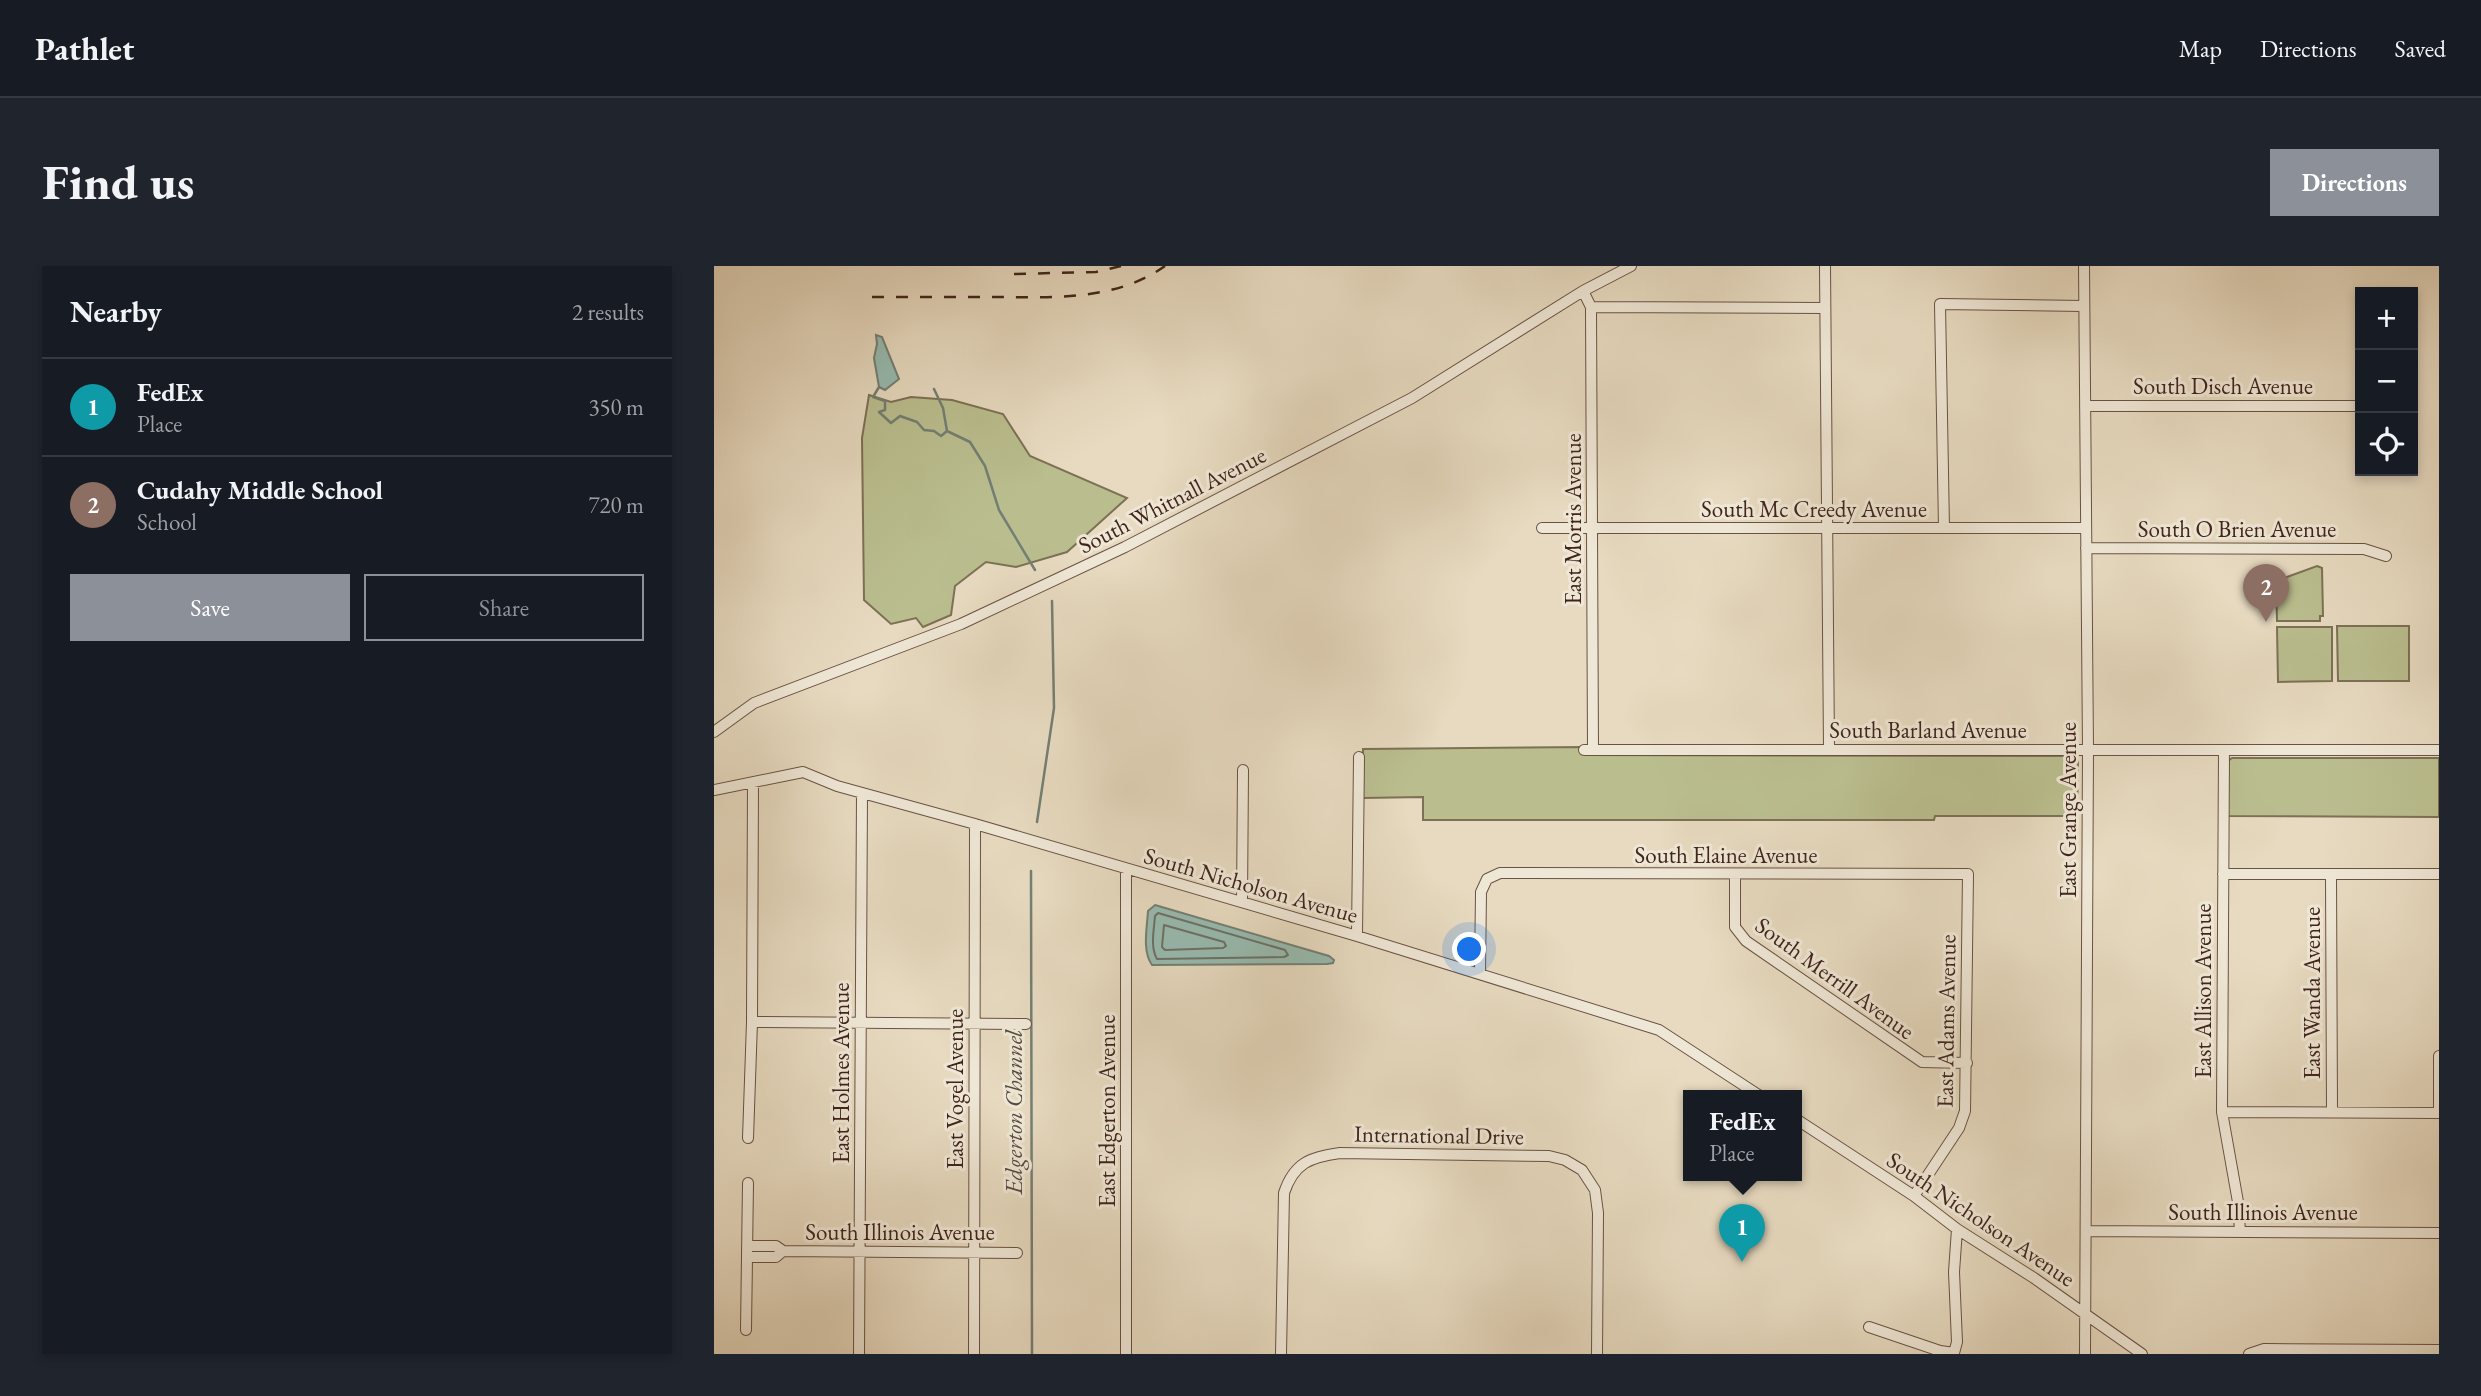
<!DOCTYPE html>
<html lang="en">
<head>
<meta charset="utf-8">
<style>
  body { margin:0; font-family:"EB Garamond",serif; background:#20242c; color:#f1f3f6 }
  .controls { position:absolute; right:21px; top:21px; display:grid; overflow:hidden; border-radius:0px; box-shadow:0 4px 10px #0003 }
  .controls button { width:63px; height:63px; display:grid; place-items:center; padding:0; border:0; border-bottom:2px solid #363941; background:#171b24; color:#f1f3f6; font:35px sans-serif }
  .you { position:absolute; left:756px; top:684px; width:24px; height:24px; margin:-18px; border:5px solid #fff; border-radius:50%; background:#1a73e8; box-shadow:0 0 0 10px #1a73e833 }
  .badge { display:grid; place-items:center; width:46px; height:46px; border-radius:50%; background:#8c9099; color:#fff; font-size:23px; font-weight:700 }
  .pin { position:absolute; translate:-50% -58px; filter:drop-shadow(0 2px 4px #0008) }
  .pin::after { content:''; position:absolute; top:37px; width:24px; height:21px; background:inherit; clip-path:polygon(0 0,100% 0,50% 100%) }
  .popup { position:absolute; left:969px; top:824px; width:119px; height:91px; box-sizing:border-box; display:grid; place-content:center; border-radius:0px; background:#171b24; filter:drop-shadow(0 2px 5px #0005); font-size:23px; white-space:nowrap; color:#9ea1a6 }
  .popup b { font-size:26px; color:#f1f3f6 }
  .popup::after { content:''; position:absolute; left:50%; top:100%; margin-left:-14px; border:14px solid transparent; border-top-color:#171b24 }
  .list { margin:0; padding:0; list-style:none }
  h2 { display:flex; justify-content:space-between; align-items:center; height:91px; margin:0; padding:0 28px; font-size:30px }
  h2 small { font-size:23px; font-weight:400; color:#9ea1a6 }
  .list li { display:grid; grid-template-columns:46px 1fr auto; gap:21px; align-items:center; box-sizing:border-box; height:98px; padding:0 28px; border-top:2px solid #363941 }
  .list b { display:block; font-size:26px; white-space:nowrap }
  .list p { margin:0; font-size:23px; white-space:nowrap; color:#9ea1a6 }
  .list em { font-size:23px; font-style:normal; color:#9ea1a6 }
  .actions { display:flex; gap:14px; padding:21px 28px }
  .actions a { flex:1; padding:16px 0; border:2px solid #8c9099; border-radius:0px; text-align:center; font-size:24px; color:#8c9099 }
  .actions .main { background:#8c9099; color:#fff }
  .icon { flex:none; width:38px; height:38px; fill:none; stroke:currentColor; stroke-width:2; stroke-linecap:round; stroke-linejoin:round }
  .map { position:relative; flex:none; width:1725px; height:1088px; overflow:hidden; border-radius:0px }
  header { display:flex; align-items:center; gap:42px; box-sizing:border-box; height:98px; padding:0 35px; background:#171b24; border-bottom:2px solid #363941 }
  header strong { font-size:33px }
  nav { display:flex; gap:38px; margin-inline-start:auto; font-size:24px }
  .intro { display:flex; align-items:center; justify-content:space-between; box-sizing:border-box; height:168px; padding:0 42px }
  h1 { margin:0; font-size:49px }
  .button { padding:18px 32px; border-radius:0px; background:#8c9099; color:#fff; font-size:24px; font-weight:700 }
  main { display:flex; gap:42px; padding:0 42px }
  aside { flex:1; background:#171b24; border-radius:0px; box-shadow:0 4px 10px #0003 }
  .map>svg:first-child { display:block }
</style>
</head>
<body>
<header>
<strong>Pathlet</strong>
<nav><a>Map</a><a>Directions</a><a>Saved</a></nav>
</header>
<div class="intro"><h1>Find us</h1><a class="button">Directions</a></div>
<main>
<aside>
<h2>Nearby<small>2 results</small></h2>
<ul class="list">
<li><span class="badge" style="background:#0f9aa8">1</span><div><b>FedEx</b><p>Place</p></div><em>350 m</em></li>
<li><span class="badge" style="background:#8d6e63">2</span><div><b>Cudahy Middle School</b><p>School</p></div><em>720 m</em></li>
</ul>
<div class="actions"><a class="main">Save</a><a>Share</a></div>
</aside>
<div class="map">
<svg width="1725" height="1088" viewBox="0 0 1725 1088">
  <rect width="100%" height="100%" fill="#e7dac0"/>
  <filter id="stains"><feTurbulence type="fractalNoise" baseFrequency=".00286" numOctaves="4"/><feColorMatrix values="0 0 0 0 .2 0 0 0 0 .09 0 0 0 0 .02 0 0 0 .5 -.17"/></filter>
  <radialGradient id="worn" r=".72"><stop offset=".6" stop-color="#630" stop-opacity="0"/><stop offset="1" stop-color="#630" stop-opacity=".3"/></radialGradient>
  <!-- green -->
  <path fill="#babe8f" stroke="#7d7155" stroke-width="2" d="M155 129 177 136 197 131 238 134 289 148 316 190 413 232 353 286 302 301 272 296 241 320 237 349 209 361 202 352 177 358 150 334 148 172Z
    M1603 300 1608 302 1609 350H1606V355H1563L1562 312 1573 311Z
    M1623 360H1695V415H1624Z
    M1563 361H1618V415L1564 416Z
    M870 481 871 489 1358 490 1364 494 1363 550H1221L1220 554H709V531L649 532V483Z
    M1518 492H1725V551L1514 550V495Z"/>
  <!-- water -->
  <path fill="#97bbb0" stroke="#747f74" stroke-width="2" d="M162 69 168 71 185 113 171 124 165 121 160 92 163 78Z
    M441 639 615 690 620 694 619 697 613 698 438 699C428 685 433 662 434 645Z"/>
  <g fill="none" stroke-linecap="round" stroke-linejoin="round">
    <!-- shore -->
    <path stroke="#6c7066" stroke-width="2" d="M444 647 571 684 574 689 570 691 443 693C436 681 440 664 441 650Z
      M450 659 510 676 512 680 509 682 451 684 448 681Z"/>
    <!-- stream -->
    <path stroke="#747f74" stroke-width="2.5" d="M165 121 159 131 171 135V144L165 146 177 157 186 150 203 156 210 164 220 165 227 170 233 165 256 176 271 200 285 244 321 304
      M220 123 229 142 233 165
      M323 556 340 442 338 335
      M317 605 318 1088"/>
    <!-- minor casing -->
    <g stroke="#6a5244" stroke-width="12">
      <path id="minor" d="M1111 0 1115 482
        M1370 0 1374 484 1371 1088
        M869 25 877 41 879 484
        M877 41 1111 42
        M1371 140H1646
        M828 262H1372
        M1230 262 1226 38 1370 40
        M1372 282 1650 283 1672 290
        M0 466 40 437 247 358 411 281 698 132 869 25 917 0
        M870 484H1725
        M1510 484 1508 846 1524 936 1526 965
        M0 524 89 506 123 520 261 558 643 670 945 764 1046 830
        M412 603V1088
        M1021 608V661L1032 675 1208 796 1253 797
        M1509 608H1725
        M1617 608 1618 846
        M528 636 529 504
        M643 670 645 491
        M766 707 767 626 773 613 786 607 1254 608 1251 845 1245 862 1200 930
        M38 756 312 758
        M1508 846 1725 847
        M1725 847V790
        M1082 853 1200 930 1243 963 1320 1012 1428 1088
        M34 872 38 756 39 517
        M1373 965 1725 967
        M33 980H62L69 985 303 987
        M33 991H62L69 985
        M1155 1061 1226 1085 1240 1087 1243 1076 1240 1006 1243 963
        M32 1064 34 917
        M145 1088 148 527
        M260 1088 261 558
        M567 1088 570 927C580 897 596 891 626 887L835 890 851 894 868 904 881 924 884 947 883 1088
        M1535 1088 1550 1083 1725 1084"/>
    </g>
    <!-- minor -->
    <use href="#minor" stroke="#efe7d6" stroke-width="10"/>
    <!-- rail -->
    <path stroke="#40241b" stroke-width="2.5" stroke-dasharray="12 12" stroke-linecap="butt" d="M300 8 382 6 407 0
      M158 31C198 31 238 31 278 31 337 31 400 36 451 0"/>
  </g>
  <g text-anchor="middle" stroke-width="6" stroke-linejoin="round" paint-order="stroke">
    <!-- street labels -->
    <g font-size="23" fill="#40241b" stroke="#efe7d6">
      <text x="1509" y="128">South Disch Avenue</text>
      <text transform="translate(458 234) rotate(-27)" y="8">South Whitnall Avenue</text>
      <text x="1100" y="251">South Mc Creedy Avenue</text>
      <text transform="translate(859 253) rotate(-90)" y="8">East Morris Avenue</text>
      <text x="1523" y="271">South O Brien Avenue</text>
      <text x="1214" y="472">South Barland Avenue</text>
      <text transform="translate(1354 544) rotate(-90)" y="8">East Grange Avenue</text>
      <text x="1012" y="597">South Elaine Avenue</text>
      <text transform="translate(537 619) rotate(16)" y="8">South Nicholson Avenue</text>
      <text transform="translate(1121 712) rotate(36)" y="8">South Merrill Avenue</text>
      <text transform="translate(1489 725) rotate(-90)" y="8">East Allison Avenue</text>
      <text transform="translate(1598 727) rotate(-90)" y="8">East Wanda Avenue</text>
      <text transform="translate(1232 755) rotate(-89)" y="8">East Adams Avenue</text>
      <text transform="translate(127 807) rotate(-90)" y="8">East Holmes Avenue</text>
      <text transform="translate(241 823) rotate(-90)" y="8">East Vogel Avenue</text>
      <text transform="translate(393 845) rotate(-90)" y="8">East Edgerton Avenue</text>
      <text transform="translate(725 869) rotate(1)" y="8">International Drive</text>
      <text x="1549" y="954">South Illinois Avenue</text>
      <text transform="translate(1267 953) rotate(34)" y="8">South Nicholson Avenue</text>
      <text x="186" y="974">South Illinois Avenue</text>
    </g>
    <!-- water labels -->
    <g font-size="24" font-style="italic" fill="#564a40" stroke="#efe7d6">
      <text transform="translate(300 846) rotate(-90)" y="8">Edgerton Channel</text>
    </g>
  </g>
  <rect width="100%" height="100%" filter="url(#stains)"/>
  <rect width="100%" height="100%" fill="url(#worn)"/>
</svg>
<div class="controls">
<button>+</button>
<button>−</button>
<button><svg class="icon" aria-label="locate" viewBox="0 0 24 24"><circle cx="12" cy="12" r="6"/><path d="M12 2v4M12 18v4M2 12h4M18 12h4"/></svg></button>
</div>
<div class="you"></div>
<div class="pin badge" style="left:1028px;top:996px;background:#0f9aa8">1</div>
<div class="popup"><b>FedEx</b>Place</div>
<div class="pin badge" style="left:1552px;top:356px;background:#8d6e63">2</div>
</div>
</main>
</body>
</html>
